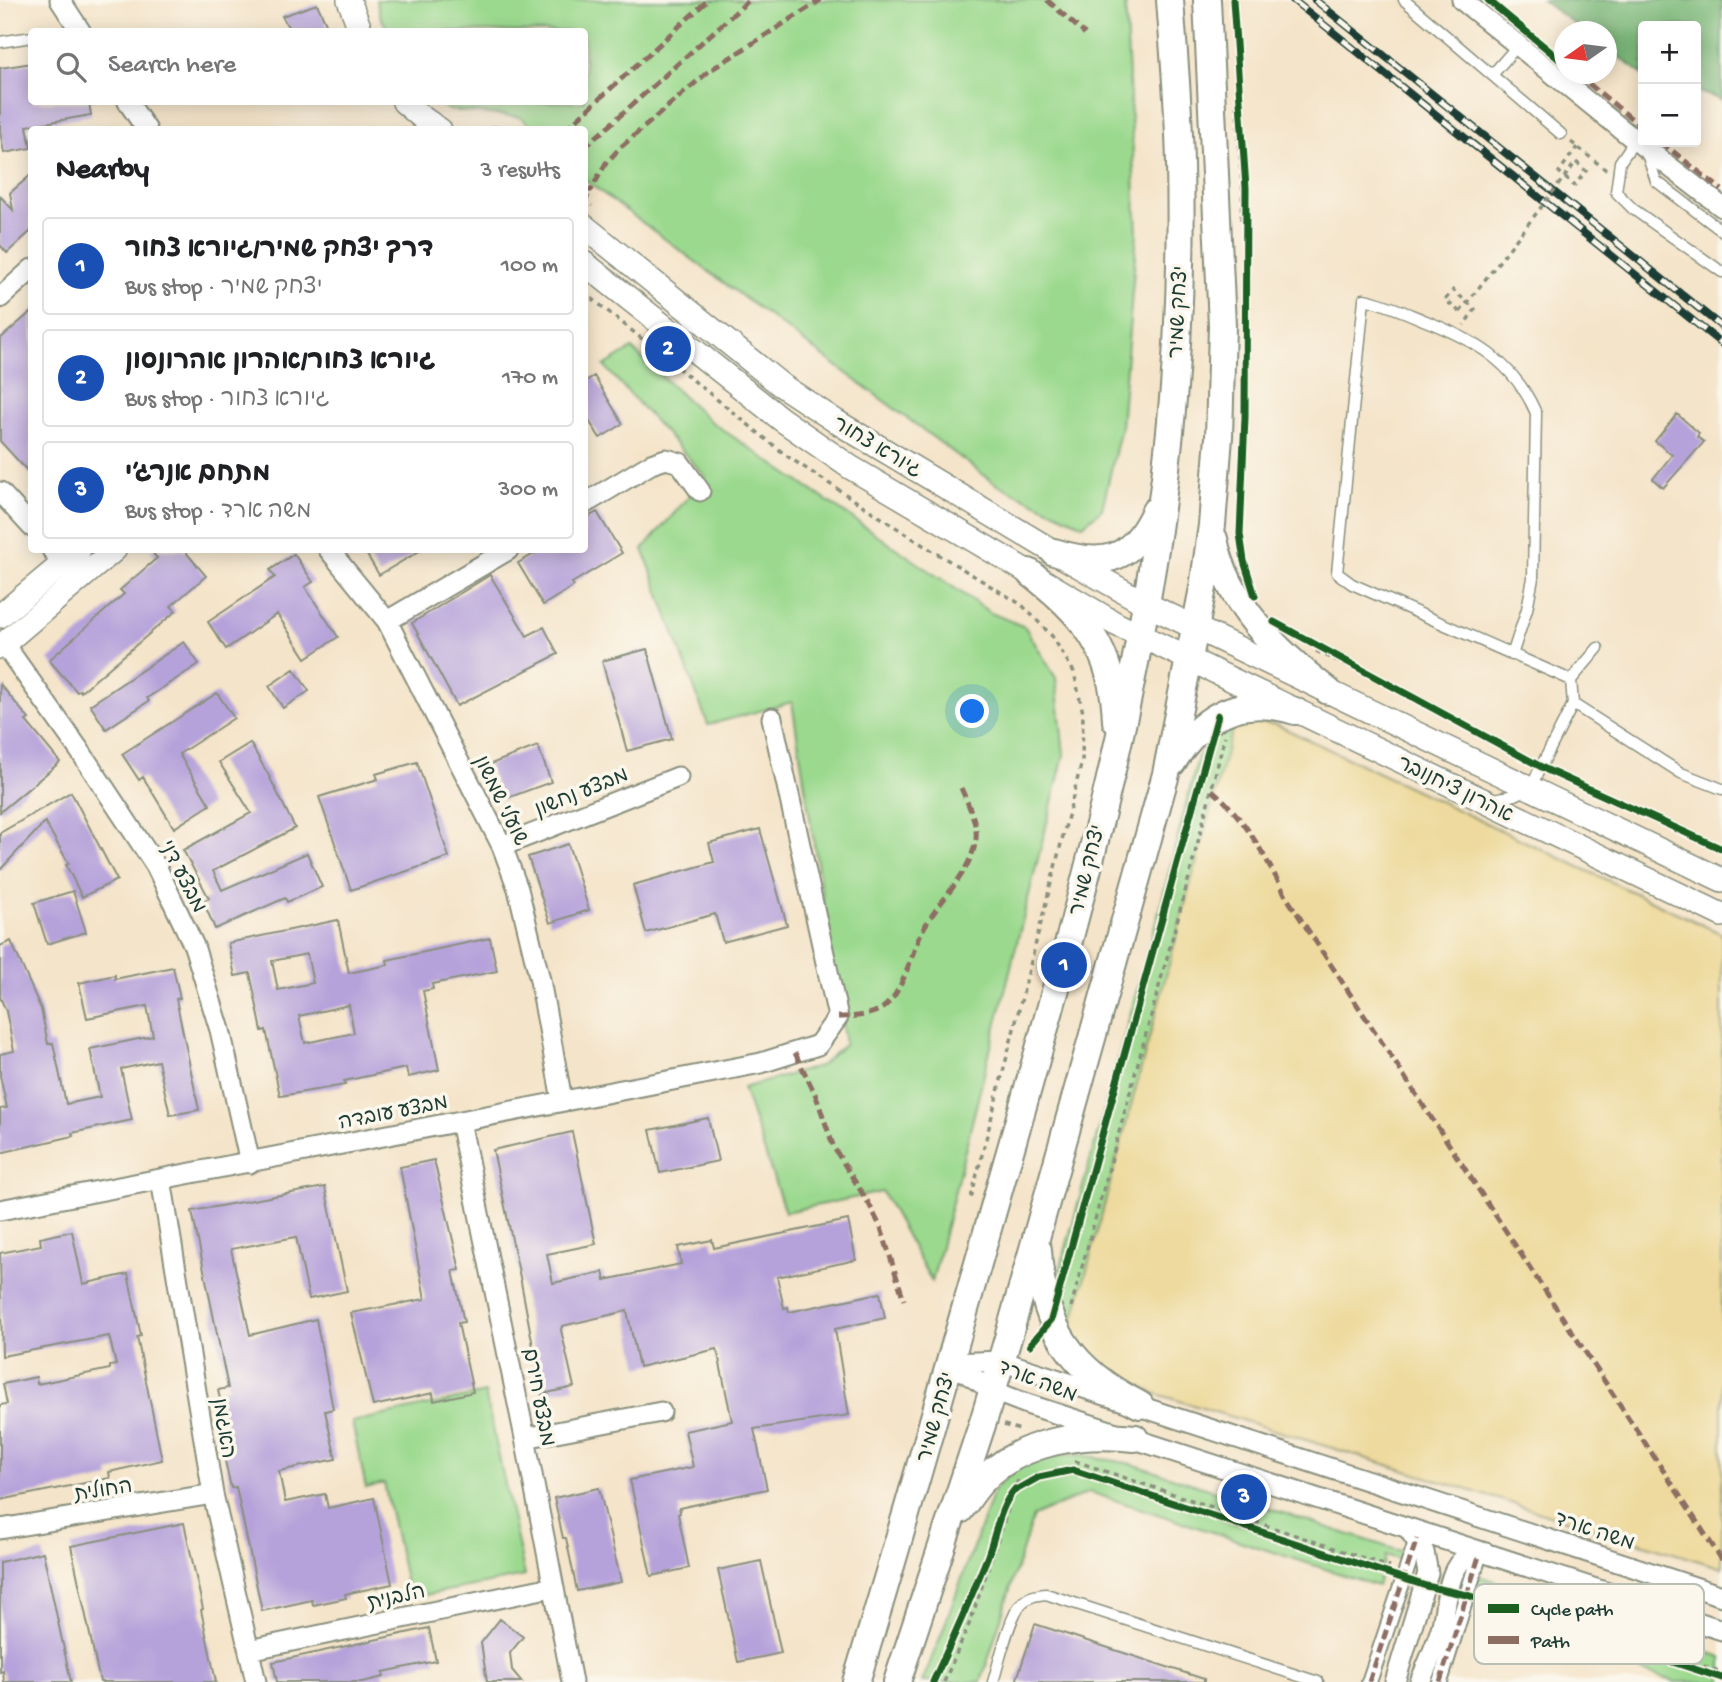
<!DOCTYPE html>
<html lang="en">
<head>
<meta charset="utf-8">
<style>
  body { margin:0; font-family:"Gochi Hand","Playpen Sans Hebrew",sans-serif; background:#f6f6f6; color:#202124 }
  .controls { position:absolute; right:21px; top:21px; display:grid; overflow:hidden; border-radius:7px; box-shadow:0 4px 18px #0003 }
  .controls button { width:63px; height:63px; display:grid; place-items:center; padding:0; border:0; border-bottom:2px solid #e0e0e0; background:#fff; color:#202124; font:35px sans-serif }
  .compass { position:absolute; left:1554px; top:21px; width:63px; height:63px; border-radius:50%; background:#fff; box-shadow:0 4px 18px #0003; rotate:256deg }
  .you { position:absolute; left:973px; top:712px; width:24px; height:24px; margin:-18px; border:5px solid #fff; border-radius:50%; background:#1a73e8; box-shadow:0 0 0 10px #1a73e833 }
  .badge { display:grid; place-items:center; width:46px; height:46px; border-radius:50%; background:#d93025; color:#fff; font-size:23px; font-weight:700 }
  .pin { position:absolute; translate:-50% -50%; border:4px solid #fff; box-shadow:0 2px 7px #0006 }
  .list { margin:0; padding:0; list-style:none }
  h2 { display:flex; justify-content:space-between; align-items:center; height:91px; margin:0; padding:0 28px; font-size:30px }
  h2 small { font-size:23px; font-weight:400; color:#757577 }
  .list li { display:grid; grid-template-columns:46px 1fr auto; gap:21px; align-items:center; box-sizing:border-box; height:98px; margin:0 14px 14px; padding:0 14px; border:2px solid #e0e0e0; border-radius:7px }
  .list b { display:block; font-size:26px; white-space:nowrap }
  .list p { margin:0; font-size:23px; white-space:nowrap; color:#757577 }
  .list em { font-size:23px; font-style:normal; color:#757577 }
  .icon { flex:none; width:38px; height:38px; fill:none; stroke:currentColor; stroke-width:2; stroke-linecap:round; stroke-linejoin:round }
  .map { position:relative; flex:none; width:1722px; height:1682px; overflow:hidden }
  .search { position:absolute; background:#fff; box-shadow:0 4px 18px #0003; left:28px; top:28px; width:560px; height:77px; display:flex; align-items:center; gap:18px; box-sizing:border-box; padding:0 24px; border-radius:7px; color:#757577; font-size:26px }
  .panel { position:absolute; background:#fff; box-shadow:0 4px 18px #0003; left:28px; top:126px; width:560px; height:427px; border-radius:7px }
  .map>svg:first-child { display:block }
</style>
</head>
<body>
<div class="map">
<svg width="1722" height="1682" viewBox="0 0 1722 1682">
  <rect width="100%" height="100%" fill="#fbf7ec"/>
  <filter id="ink" filterUnits="userSpaceOnUse"><feTurbulence type="fractalNoise" baseFrequency=".0143" numOctaves="2"/><feDisplacementMap in="SourceGraphic" scale="14" xChannelSelector="R" yChannelSelector="G"/><feConvolveMatrix kernelMatrix="1 2 1 2 8 2 1 2 1" color-interpolation-filters="sRGB"/></filter>
  <filter id="wash" filterUnits="userSpaceOnUse"><feTurbulence type="fractalNoise" baseFrequency=".00686" numOctaves="4" result="noise"/><feDisplacementMap in="SourceGraphic" scale="28" xChannelSelector="R" yChannelSelector="G"/><feGaussianBlur stdDeviation="1.57" result="paint"/><feColorMatrix in="noise" values="0 0 0 0 0 0 0 0 0 0 0 0 0 0 0 0 0 1.4 0 .05"/><feComposite in="paint" operator="in"/></filter>
  <g filter="url(#wash)">
    <rect width="100%" height="100%" fill="#f4e4c9"/>
    <!-- green -->
    <path fill="#9bd98e" stroke="#5d8b61" stroke-width="2" d="M376 0H1125L1137 233 1121 427 1102 509 1083 525 996 484 585 180 584 130 534 129 521 117 448 110 438 102H584V32L389 31 381 18Z
      M632 349 710 421 991 613 1025 627 1056 678 1064 755 932 1282 882 1192 785 1212 743 1088 820 1066 845 1044 792 702 708 725 643 549 706 477 604 366Z
      M1235 719 1229 741 1070 1333 1057 1292V1281L1164 892 1198 757 1214 733Z
      M485 1393 525 1576 409 1598 384 1483 366 1488 352 1422Z
      M1082 1455 1132 1464 1403 1552 1400 1560 1386 1555 1377 1586 1090 1492 1033 1516 981 1682H922L940 1638 994 1490 1017 1467 1051 1456Z
      M1476 1575 1722 1657V1682H1675L1485 1619 1493 1591 1475 1586Z"/>
    <!-- forest -->
    <path fill="#7cb979" stroke="#4e7b56" stroke-width="2" d="M1542 0H1722V100L1696 91V26H1643V75L1607 48 1606 32 1584 31Z"/>
    <!-- sand -->
    <path fill="#eeda9e" stroke="#868c69" stroke-width="2" d="M1235 719 1277 725 1722 934V1568L1157 1394C1118 1377 1097 1366 1070 1333Z"/>
    <g id="blocks">
      <!-- building -->
      <path fill="#b6a2da" fill-rule="evenodd" d="M317 4 330 32H291L282 16Z
        M32 63V102H89L91 115 27 126 31 148 4 153 0 131V68Z
        M32 174V230L7 253 0 245V196L13 210 10 193Z
        M32 311V476L0 441V339Z
        M594 376 623 424 600 438 584 413V382Z
        M1677 414 1699 433 1697 437 1704 442 1663 488 1653 479 1672 455 1655 441Z
        M597 512 622 553 572 583 574 586 543 605 518 563 541 550H584V519Z
        M150 550H184L206 576 171 606 176 611 81 692 80 690 77 692 49 660 124 594 120 590 157 558Z
        M364 550H421L379 575Z
        M294 554 313 582 305 587 338 637 306 658 277 614 226 649 208 622 275 577 270 570Z
        M490 575 527 636 544 627 558 654 457 706 412 623Z
        M184 642 199 664 147 698 149 701 106 729 90 705Z
        M647 649 672 739 627 751 602 661Z
        M294 669 309 691 283 708 269 686Z
        M0 684 29 719 26 721 60 762 0 812Z
        M217 693 234 718 179 754 210 805 174 828 143 777 139 780 122 754Z
        M250 743 269 776 295 828 213 871 222 890 307 853 322 887 287 902 285 898 215 929 203 901 209 898 183 850 251 813 219 762Z
        M538 746 551 782 502 800 488 765Z
        M417 762 449 857 351 890 319 797 378 779 376 774Z
        M71 792 117 880 82 897 66 865 69 864 45 822 0 870V833Z
        M760 829 787 925 723 942 715 914 646 933 633 885 714 862 709 843Z
        M568 844 589 910 550 923 528 857Z
        M73 891 86 932 47 944 34 903Z
        M338 920 349 973 388 965 387 960 490 938 497 971 432 984 433 989 423 991 439 1070 408 1077 406 1068 344 1081 345 1085 280 1096 266 1030 262 1031 250 973 235 976 228 943ZM307 954 313 983 278 990 272 961ZM349 1005 354 1033 305 1043 299 1016Z
        M11 941 41 1009 48 1044 53 1043 66 1104 100 1097 90 1049 153 1036 147 1006 87 1018 79 983 115 975V979L173 967 180 998 176 999 199 1110 170 1115 158 1061 121 1069 132 1120 72 1133 73 1136 0 1153V1109L7 1108 0 1076V1054L14 1051 6 1011 0 997V946Z
        M708 1118 718 1161 660 1173 650 1130Z
        M572 1132 596 1244 547 1254 553 1283 603 1272 605 1280 681 1264 678 1247 712 1240 714 1248 848 1220 856 1260 777 1277 784 1308 788 1307 789 1312 880 1293 885 1318 835 1329 849 1415 754 1429 767 1489 679 1508 680 1513 678 1514 689 1568 651 1576 630 1480 693 1467 685 1431 732 1421 717 1349 639 1367 627 1311 562 1326 561 1330 574 1387 542 1394 521 1282 493 1150Z
        M434 1160 460 1270 453 1271 464 1322 458 1323 473 1392 434 1401 433 1393 373 1406 351 1313 425 1299 400 1167Z
        M325 1187 347 1291 309 1299 296 1237 231 1249 250 1335 316 1319 333 1409 325 1411 336 1459 279 1471 285 1502 325 1494 328 1508 374 1498 392 1584 345 1594 346 1598 313 1605 312 1600 262 1611 236 1487 231 1488 222 1447 230 1446 218 1390 228 1388 192 1211Z
        M72 1231 83 1284 128 1274 141 1336 137 1337 162 1460 109 1472 110 1478 0 1500V1405L7 1404 3 1384 36 1377 37 1384 110 1369V1366L116 1365 109 1336 2 1356 0 1253 41 1245 40 1238Z
        M599 1488 621 1582 577 1591 566 1538H563L554 1498Z
        M184 1523 203 1609 201 1610 216 1682H100L71 1546Z
        M43 1552 71 1682H4L3 1671 0 1672V1562Z
        M761 1561 781 1653 738 1662 718 1570Z
        M500 1619 523 1637 510 1653 512 1670 522 1682H487L481 1643Z
        M1035 1624 1204 1679V1682H1016Z
        M429 1628 436 1661 383 1672 384 1677 362 1682H277L273 1662Z"/>
    </g>
  </g>
  <g filter="url(#ink)">
    <use href="#blocks" fill-opacity="0" stroke="#8a907e" stroke-width="2"/>
    <g fill="none" stroke-linecap="round" stroke-linejoin="round">
      <!-- service casing -->
      <g stroke="#8a907e" stroke-width="13">
        <path id="service" d="M1404 0 1561 134
          M0 42 32 37
          M1492 75 1518 45
          M1635 140 1620 162 1616 192 1633 209 1722 272
          M1647 154 1656 181 1722 231
          M1512 655 1527 609 1533 578 1536 413C1513 360 1472 339 1421 319 1402 311 1384 303 1364 299L1337 573 1352 584 1571 680
          M1573 704 1571 680 1598 648
          M1494 799 1515 795 1530 788 1573 704 1681 773 1722 789
          M993 1682C999 1663 1009 1617 1021 1604 1028 1596 1037 1595 1046 1594L1318 1682"/>
      </g>
      <!-- pedestrian casing -->
      <g stroke="#8a907e" stroke-width="18">
        <path id="pedestrian" d="M1369 1682 1417 1539
          M1440 1682 1480 1553"/>
      </g>
      <!-- minor casing -->
      <g stroke="#8a907e" stroke-width="23">
        <path id="minor" d="M60 0 81 32
          M1462 0 1635 140 1722 207
          M128 102 147 130
          M0 298 32 269
          M0 492 32 527
          M584 504 651 464 666 459 680 463 700 491
          M52 550 73 574
          M329 550 387 621 502 846 518 889 540 980 562 1100
          M387 621 508 550
          M4 644 80 751 156 866 194 946 220 1030 250 1163
          M502 846 678 777
          M460 1121 525 1438 572 1682
          M161 1179 213 1494 256 1682
          M0 1210 761 1063 818 1045 838 1017 772 718
          M951 1363 993 1391 1027 1404 1722 1630
          M951 1363 1001 1361 1722 1596
          M525 1438 661 1412
          M0 1529 213 1494
          M249 1650 552 1587
          M1395 1682 1428 1573 1424 1552 1408 1528
          M1420 1682C1428 1663 1437 1644 1442 1625 1448 1599 1447 1549 1486 1553"/>
      </g>
      <!-- tertiary casing -->
      <g stroke="#8a907e" stroke-width="26">
        <path id="tertiary" d="M349 0 361 32
          M404 102 424 119 440 130
          M584 226 781 385 837 422 1054 552 1148 605 1722 880
          M584 263 781 419 850 467 1116 624 1722 915
          M0 616 79 550
          M0 647 114 550"/>
      </g>
      <!-- secondary casing -->
      <g stroke="#8a907e" stroke-width="30">
        <path id="secondary" d="M1214 539C1227 604 1277 652 1328 691
          M1054 552C1105 568 1132 561 1155 511
          M1029 572C1083 613 1114 650 1116 721
          M1172 763C1201 716 1239 694 1295 711
          M1038 1250C1042 1327 1071 1370 1140 1405
          M960 1510C967 1501 974 1489 983 1480 1022 1440 1082 1432 1135 1438
          M856 1682C911 1503 961 1322 1013 1141 1079 909 1146 674 1170 432 1179 344 1182 253 1180 164 1179 110 1174 55 1170 0
          M897 1682 984 1419 1008 1338 1166 774 1203 588 1212 525 1219 437 1222 326 1207 0"/>
      </g>
      <!-- path -->
      <path stroke="#8a907e" stroke-width="3.5" stroke-dasharray="5 5" stroke-linecap="butt" d="M1236 105 1242 188 1241 220
        M483 130 493 127 520 130
        M1571 142 1606 170
        M1576 162 1586 171 1574 186 1559 172 1577 147
        M584 199 592 206
        M587 200 591 190
        M584 292 787 456 923 545 1022 605 1052 636 1074 672 1083 713 1082 761 970 1202
        M1460 312 1445 300 1453 290 1475 309 1464 325
        M1316 651 1422 701 1491 744
        M1071 1307 1188 881 1225 736
        M1004 1425 1020 1430
        M1075 1461 1390 1567
        M1485 1594 1722 1672
        M944 1682 970 1622 1018 1480"/>
      <!-- service -->
      <use href="#service" stroke="#fff" stroke-width="10"/>
      <!-- pedestrian -->
      <use href="#pedestrian" stroke="#fff" stroke-width="14"/>
      <!-- minor -->
      <use href="#minor" stroke="#fff" stroke-width="19"/>
      <!-- tertiary -->
      <use href="#tertiary" stroke="#fff" stroke-width="23"/>
      <!-- secondary -->
      <use href="#secondary" stroke="#fff" stroke-width="26"/>
      <!-- rail casing -->
      <g stroke="#1f3d34" stroke-width="8">
        <path id="rail" d="M1293 0 1722 344
          M1315 0 1722 327"/>
      </g>
      <!-- rail -->
      <use href="#rail" stroke="#fbf7ec" stroke-width="5" stroke-dasharray="16" stroke-linecap="butt"/>
      <!-- path-bridge -->
      <path stroke="#8a907e" stroke-width="3.5" stroke-dasharray="5 5" stroke-linecap="butt" d="M1460 312 1576 162"/>
      <!-- quiet -->
      <path stroke="#8d6e63" stroke-width="5" stroke-dasharray="10 5" stroke-linecap="butt" d="M1047 0 1085 34
        M1577 74 1643 128
        M565 130 708 0
        M1661 142 1722 190
        M584 148 749 0
        M584 191 591 190 606 163 621 147 709 71 821 0
        M1212 790C1247 819 1266 859 1287 898L1722 1560
        M838 1017C852 1017 872 1016 884 1007 907 988 910 951 925 926 941 899 968 875 975 844 980 827 968 804 961 788
        M795 1053 816 1096 834 1148 869 1204 881 1228 904 1300
        M1369 1682 1417 1539
        M1440 1682 1480 1553"/>
      <!-- cycleway casing -->
      <g stroke="#fbf7ec" stroke-width="11">
        <path id="cycleway" d="M1233 0 1246 188 1245 417 1240 534 1244 561 1255 596
          M1488 0 1564 63
          M1274 622 1547 770 1722 849
          M1030 1345 1051 1320 1218 715
          M1014 1491 1039 1477 1073 1470 1426 1586 1467 1595 1722 1678
          M933 1682C952 1641 970 1600 987 1558 996 1535 999 1507 1015 1489"/>
      </g>
      <!-- cycleway -->
      <use href="#cycleway" stroke="#1b5e20" stroke-width="7"/>
    </g>
  </g>
  <g text-anchor="middle" stroke-width="7" stroke-linejoin="round" paint-order="stroke">
    <!-- street labels -->
    <g font-size="21" fill="#1f3d34" stroke="#fbf7ec">
      <text transform="translate(1177 312) rotate(-87)" y="7">יצחק שמיר</text>
      <text transform="translate(878 446) rotate(31)" y="7">גיורא צחור</text>
      <text transform="translate(1456 788) rotate(26)" y="7">אהרון צ'חנובר</text>
      <text transform="translate(581 791) rotate(-22)" y="7">מבצע נחשון</text>
      <text transform="translate(502 800) rotate(64)" y="7">שועלי שמשון</text>
      <text transform="translate(1086 870) rotate(-76)" y="7">יצחק שמיר</text>
      <text transform="translate(184 876) rotate(63)" y="7">מבצע דני</text>
      <text transform="translate(393 1111) rotate(-11)" y="7">מבצע עובדה</text>
      <text transform="translate(1038 1380) rotate(21)" y="7">משה ארד</text>
      <text transform="translate(540 1397) rotate(79)" y="7">מבצע חירם</text>
      <text transform="translate(935 1417) rotate(-74)" y="7">יצחק שמיר</text>
      <text transform="translate(225 1428) rotate(81)" y="7">האגמן</text>
      <text transform="translate(103 1489) rotate(-9)" y="7">החולית</text>
      <text transform="translate(1595 1530) rotate(18)" y="7">משה ארד</text>
      <text transform="translate(396 1596) rotate(-12)" y="7">הלבנית</text>
    </g>
  </g>
  <!-- legend -->
  <rect x="1474" y="1584" width="230" height="80" rx="10" fill="#fbf7ec" stroke="#b9bfb5" stroke-width="2"/>
  <rect x="1488" y="1604" width="31" height="9" fill="#1b5e20"/>
  <rect x="1488" y="1636" width="31" height="8" fill="#8d6e63"/>
  <g font-size="19" fill="#1f3d34">
    <text x="1531" y="1615">Cycle path</text>
    <text x="1531" y="1647">Path</text>
  </g>
</svg>
<div class="controls">
<button>+</button>
<button>−</button>
</div>
<svg class="compass" viewBox="-18 -18 36 36"><path d="M0-13l5 13h-10z" fill="#e53935"/><path d="M0 13l5-13h-10z" fill="#757577"/></svg>
<div class="you"></div>
<div class="pin badge" style="left:1064px;top:965px;background:#1a4fb4">1</div>
<div class="pin badge" style="left:668px;top:349px;background:#1a4fb4">2</div>
<div class="pin badge" style="left:1244px;top:1497px;background:#1a4fb4">3</div>
<div class="search"><svg class="icon" aria-label="search" viewBox="0 0 24 24"><circle cx="10" cy="10" r="6"/><path d="M15 15l6 6"/></svg>Search here</div>
<section class="panel">
<h2>Nearby<small>3 results</small></h2>
<ul class="list">
<li><span class="badge" style="background:#1a4fb4">1</span><div><b>דרך יצחק שמיר/גיורא צחור</b><p>Bus stop · יצחק שמיר</p></div><em>100 m</em></li>
<li><span class="badge" style="background:#1a4fb4">2</span><div><b>גיורא צחור/אהרון אהרונסון</b><p>Bus stop · גיורא צחור</p></div><em>170 m</em></li>
<li><span class="badge" style="background:#1a4fb4">3</span><div><b>מתחם אנרג׳י</b><p>Bus stop · משה ארד</p></div><em>300 m</em></li>
</ul>
</section>
</div>
</body>
</html>
